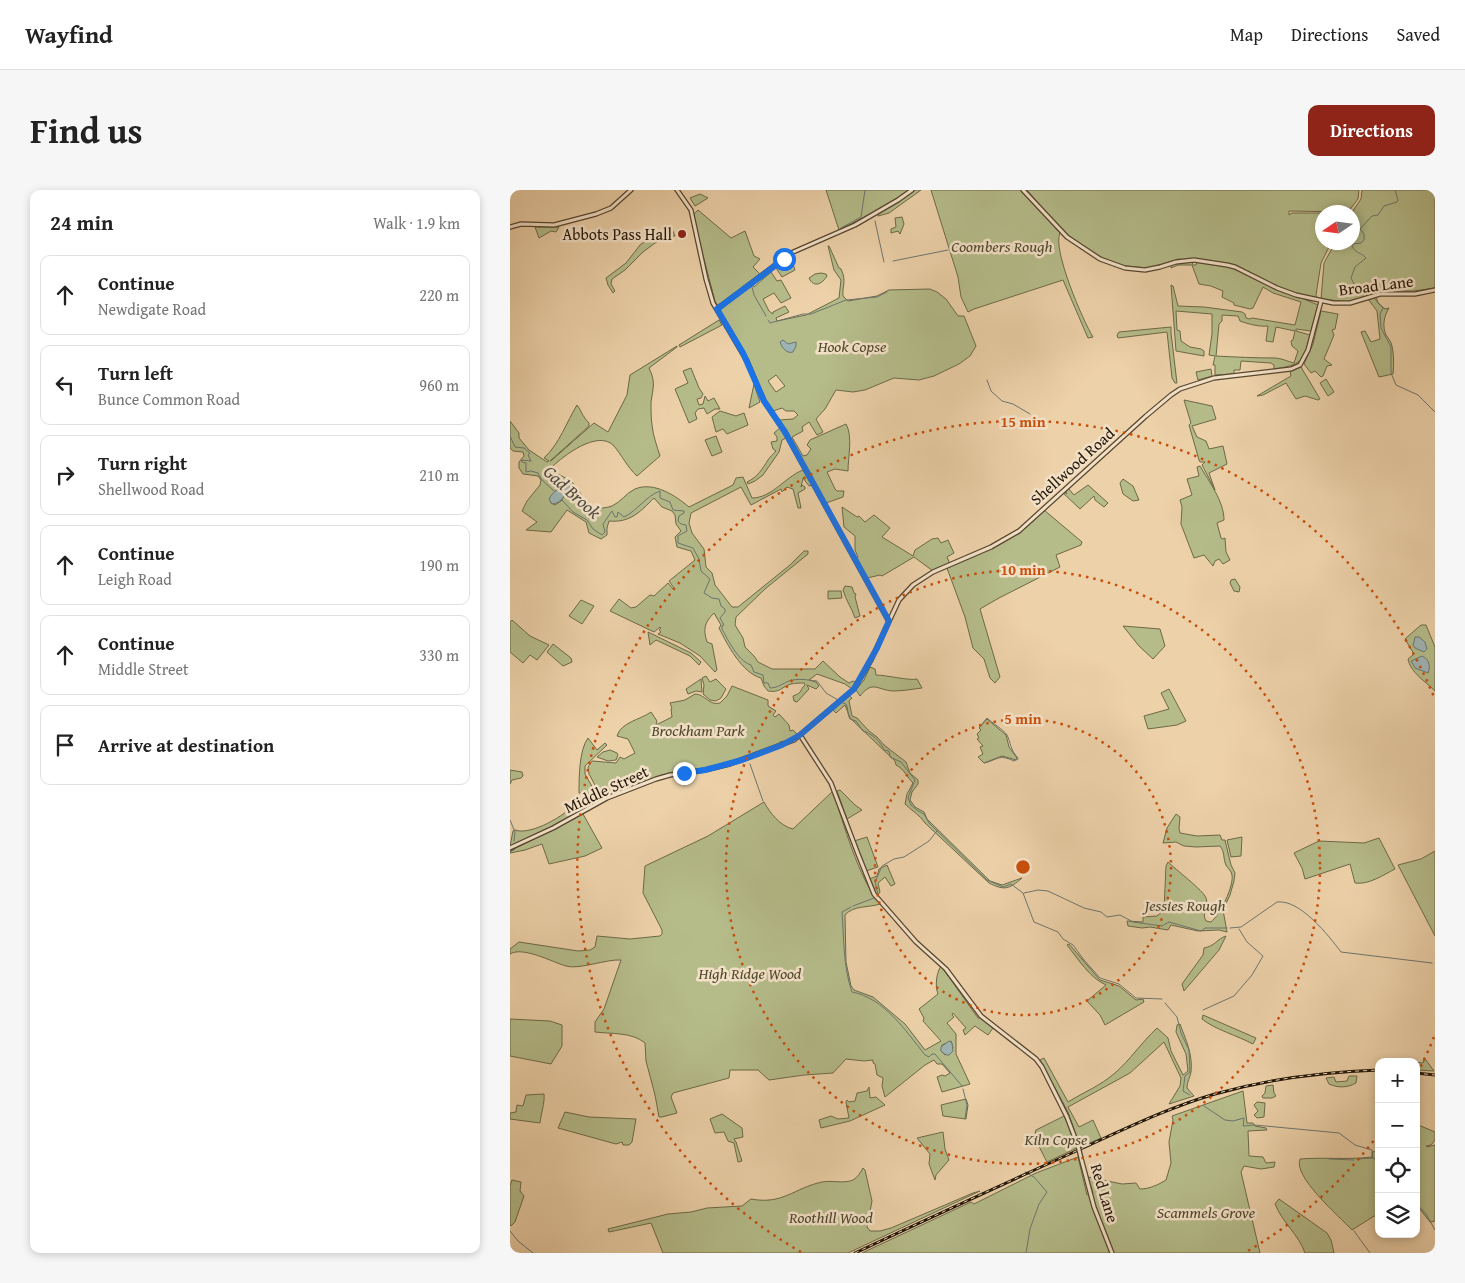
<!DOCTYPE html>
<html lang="en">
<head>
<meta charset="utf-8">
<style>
  body { margin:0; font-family:"Gentium Book Plus",serif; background:#f6f6f6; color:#222 }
  .controls { position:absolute; right:15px; bottom:15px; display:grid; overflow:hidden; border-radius:10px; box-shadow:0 2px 8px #0003 }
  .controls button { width:45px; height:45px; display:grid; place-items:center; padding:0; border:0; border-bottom:1px solid #e0e0e0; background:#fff; color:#222; font:25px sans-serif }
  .compass { position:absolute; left:805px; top:15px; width:45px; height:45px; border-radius:50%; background:#fff; box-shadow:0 2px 8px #0003; rotate:257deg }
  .stop { position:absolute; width:15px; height:15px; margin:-11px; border:4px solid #1a73e8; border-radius:50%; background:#fff }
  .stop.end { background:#1a73e8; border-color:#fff; box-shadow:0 1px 5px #0008 }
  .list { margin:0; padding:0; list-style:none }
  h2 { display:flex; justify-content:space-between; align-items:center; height:65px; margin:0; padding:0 20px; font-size:21px }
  h2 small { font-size:16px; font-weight:400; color:#767676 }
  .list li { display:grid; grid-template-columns:32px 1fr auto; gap:15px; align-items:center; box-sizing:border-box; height:80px; margin:0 10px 10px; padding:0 10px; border:1px solid #e0e0e0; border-radius:10px }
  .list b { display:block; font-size:19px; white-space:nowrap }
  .list p { margin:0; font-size:16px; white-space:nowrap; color:#767676 }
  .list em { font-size:16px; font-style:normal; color:#767676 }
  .icon { flex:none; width:28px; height:28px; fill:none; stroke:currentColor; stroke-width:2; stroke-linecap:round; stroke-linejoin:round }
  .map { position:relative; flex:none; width:925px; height:1063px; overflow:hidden; border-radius:10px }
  header { display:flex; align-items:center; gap:30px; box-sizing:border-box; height:70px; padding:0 25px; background:#fff; border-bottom:1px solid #e0e0e0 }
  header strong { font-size:24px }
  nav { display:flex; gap:28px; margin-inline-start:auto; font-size:18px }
  .intro { display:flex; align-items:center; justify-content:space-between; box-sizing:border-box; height:120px; padding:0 30px }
  h1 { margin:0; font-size:35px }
  .button { padding:12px 22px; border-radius:10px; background:#8f2418; color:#fff; font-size:18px; font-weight:700 }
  main { display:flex; gap:30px; padding:0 30px }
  aside { flex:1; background:#fff; border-radius:10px; box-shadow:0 2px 8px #0003 }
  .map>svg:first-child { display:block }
</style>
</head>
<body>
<header>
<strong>Wayfind</strong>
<nav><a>Map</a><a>Directions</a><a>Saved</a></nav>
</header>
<div class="intro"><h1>Find us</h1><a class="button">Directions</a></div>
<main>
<aside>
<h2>24 min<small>Walk · 1.9 km</small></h2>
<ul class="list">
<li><svg class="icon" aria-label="ahead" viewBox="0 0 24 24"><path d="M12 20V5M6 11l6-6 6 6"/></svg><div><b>Continue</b><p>Newdigate Road</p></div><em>220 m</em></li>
<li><svg class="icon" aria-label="left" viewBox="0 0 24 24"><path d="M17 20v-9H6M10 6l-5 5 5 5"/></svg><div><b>Turn left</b><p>Bunce Common Road</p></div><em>960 m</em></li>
<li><svg class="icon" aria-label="right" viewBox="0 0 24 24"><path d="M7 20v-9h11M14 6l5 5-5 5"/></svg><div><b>Turn right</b><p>Shellwood Road</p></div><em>210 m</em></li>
<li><svg class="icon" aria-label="ahead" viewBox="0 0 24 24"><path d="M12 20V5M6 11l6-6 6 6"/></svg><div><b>Continue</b><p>Leigh Road</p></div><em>190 m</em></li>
<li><svg class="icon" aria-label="ahead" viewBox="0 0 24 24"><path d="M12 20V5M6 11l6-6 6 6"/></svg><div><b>Continue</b><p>Middle Street</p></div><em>330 m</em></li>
<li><svg class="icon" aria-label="arrive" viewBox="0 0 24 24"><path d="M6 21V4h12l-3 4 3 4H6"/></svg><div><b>Arrive at destination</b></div></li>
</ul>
</aside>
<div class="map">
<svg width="925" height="1063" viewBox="0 0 925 1063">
  <rect width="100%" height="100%" fill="#edd1a9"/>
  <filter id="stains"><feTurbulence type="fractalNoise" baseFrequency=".004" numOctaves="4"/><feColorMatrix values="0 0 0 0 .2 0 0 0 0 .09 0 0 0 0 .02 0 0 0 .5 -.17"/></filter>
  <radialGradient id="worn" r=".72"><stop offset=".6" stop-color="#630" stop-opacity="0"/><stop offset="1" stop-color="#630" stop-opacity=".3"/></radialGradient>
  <!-- green -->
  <path fill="#b5bc8a" stroke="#6c6948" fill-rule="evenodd" d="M316 0H399L382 13 329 40Z
    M403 0H411L379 23 368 26 369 22 388 12Z
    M421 0H510L520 8 550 43C542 59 573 131 583 147L578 148 553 90 464 119 458 122 451 107 448 87Z
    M517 0H849L848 9 838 22 779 21V25L782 23H812V52L821 53 811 73 806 105 807 109 795 106 794 109 808 115 801 141 786 139V141L800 145C794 172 791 175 764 179V175L761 173 731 171 730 180H724V184L705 185V175H703L705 166 699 165 702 144V124L666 121 667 140 670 141 671 151 680 157 691 159 694 161V166L666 161 661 95 663 96 668 116 694 117 732 122 735 124 736 128 740 129 742 128 785 135 791 112 763 103 753 97 743 118 740 119 724 115V113L712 107 713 101 701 96 689 94 682 75H668L661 78V74L682 72 683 75H686L687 72 700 74V71L668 69 638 78 615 76 605 73 589 66 559 47 552 40ZM712 125 728 126 730 131C738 134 750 137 758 136L756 151 763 152 766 137 785 141 783 150 781 151 782 156 788 161 784 173C779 172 771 168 765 168 746 168 725 167 706 166L709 134 712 131Z
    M852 0H925V98L904 101H871L840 112 811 109 814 73 825 53 842 52V22L851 9Z
    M190 4 198 8 185 16 180 8Z
    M188 20 221 48 235 41 244 66 250 69 243 77 251 85 209 115H207L205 111 186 39 184 24Z
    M392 27 394 34 390 44 388 41 381 43V39L386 37 385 28Z
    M25 37H49L46 42 41 41 29 48Z
    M162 39 165 46H157L145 53 133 62 115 80 102 89 101 94 105 101 103 103 98 95 96 88 116 73 130 55 140 48 149 45 157 40Z
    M318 56H319L329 78 331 79C337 92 332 95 333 106L338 111 367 106 379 100 420 99 427 102 436 109 448 126H454L466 156 460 166 449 174 424 186 409 190 384 188 355 200 343 202 326 200 315 219 306 229 313 242 307 245 299 232 292 237 293 241 282 247 293 266 297 265 301 259 297 255 300 250 336 234C343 246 338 267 338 281L325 279 317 282 325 299 327 301H334L333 307 316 313 270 230 283 229 288 225 284 221H276L272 218 263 221 258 215 235 163 210 121 211 119 243 95 244 97 261 82 267 91 271 90 281 108 271 113 264 103 253 109 259 121 263 124V122L275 116 279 122 266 128 267 131 296 125 329 108 331 90 324 80ZM266 185 275 196 266 202 258 191Z
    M280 65 285 80 272 87 266 78Z
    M311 83 316 84 317 86C313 93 304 99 299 88L305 84Z
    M866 106 868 113 875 119 879 118C874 126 872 136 876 145 878 148 881 151 882 156 884 164 884 176 883 184L869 187 851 142 855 141 861 152 870 149 867 121 858 109Z
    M811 121 828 124 825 139 822 140 824 145 814 169 822 175 817 176 813 186 811 187 805 181 801 183 794 174 803 154Z
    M209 130 212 135 170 157 169 155Z
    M661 137V143L667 193H665L662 188 657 142 608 148 607 145 609 142Z
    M167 156V157L139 178C146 192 143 198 141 212 141 219 141 229 142 235 143 246 147 256 150 266L127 286C117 277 112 265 103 255 87 240 53 266 42 277L48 284 61 291 68 299 75 312 83 320C89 318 97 318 102 316 111 312 116 303 125 299 144 291 166 306 179 317L223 295 226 288 233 287 242 308C262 308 275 287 293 280L302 295 299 296 293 288 291 297 292 295 295 297V299L288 303 291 318H288L283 299 277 297 272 302 271 299 241 315 231 297 181 323 179 333 182 343 194 359 196 377 202 383 205 395 222 417H228L280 375 294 361H298V364L255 399 226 427 225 435 233 448 235 457 244 466 248 472 262 479H305L313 471 330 487 339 493 343 491 347 493 342 499 335 494 307 484 299 490 306 492 309 496 306 499 297 495 299 499 287 512 284 511 283 506C294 502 289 500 295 495L294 493C290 493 286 493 281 494 271 497 271 503 258 501L254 496 251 488C232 483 217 454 209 438L211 435 204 423C194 433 193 439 197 452L202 454 207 480 205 482 190 466 170 453 148 444 151 442 149 440 151 438 150 437 144 442 100 421 109 409 121 418 126 417 140 405 144 406 158 393 163 399 164 398 159 391 185 370 181 361 167 357 165 347 171 341 166 334 165 325 162 321 152 317 144 308C130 322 120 333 99 331L97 338V345L91 349 79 343 76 332 57 320 41 342 16 340 27 332 12 321 17 311 30 295 31 290 28 286 13 284 9 278V272L14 266 13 262 3 261 0 258V231L9 243V248L19 260 37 272 39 271 34 268C50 253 56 233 67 215 71 220 72 226 79 233V236L40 271 42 270 84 233 98 242 117 205 120 185ZM54 294 60 297 51 311 45 315 40 312 46 300Z
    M791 177 810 209 808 210 795 206 786 209 776 193 753 205 747 206 781 186 780 181Z
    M181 178 189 198 193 204 191 208 187 209 189 215 193 214 195 206 198 211 204 208 210 219H205L197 224 194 218 188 219 185 223 187 229 179 233 165 199 178 193 173 181Z
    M701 179 702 186 688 190 686 182Z
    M816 189 824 202 818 206 810 193Z
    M244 194 250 212 239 218Z
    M674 210 702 216 706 229 682 236 687 247 696 251 699 259 713 256 717 274 699 283 705 300 692 275 695 272H690L689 270 679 235 681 233Z
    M210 221 226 226 234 223 238 235 217 244 213 239 206 242 202 227Z
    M270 238 276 248 272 250 269 262 253 285 245 291 238 294 237 292C248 287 252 279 258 270 260 267 263 264 266 261L263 259 261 252 267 251V247L264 243Z
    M206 246 212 262 202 266 195 250Z
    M690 276C699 292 714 311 714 330L707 333 711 348 713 349 715 348 716 362 720 370 713 374 709 369 705 371 703 376 694 365 684 368 671 334 672 317 670 310 682 305 677 289 689 286 687 277Z
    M613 289 623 296 629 310 623 311 613 304 610 293Z
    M578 295 598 313 594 317 585 310 584 306 570 319 553 303 554 302 557 304 555 300 558 298 564 305Z
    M332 317 347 327 349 326 355 332 364 325 380 338 372 347 403 366 405 360 422 349 428 348 431 353 438 350 444 363 437 367 440 374 423 381 404 367 372 386 370 385 357 388 347 369 348 367 345 360V346L334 337Z
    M534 320 572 352 571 355 546 365 550 377 489 408 470 419 490 487 485 493 480 488 474 469 463 458 455 427 437 378C474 362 505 349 534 320Z
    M725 389 730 397 729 402 724 401 720 393 721 390Z
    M335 396 342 397 344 403 346 404 345 407 350 426 345 428C342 418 336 411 333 400Z
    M318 401H331L332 408 318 409Z
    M71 410 84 416 72 434 59 426Z
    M2 430 20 446 39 455 27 470 20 465 13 473 0 462V432Z
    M911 435H916L925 457V501C916 492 900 482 898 469L904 464 895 449Z
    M613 436 650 439 655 456 643 469 629 456Z
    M138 442 181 463 191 472 189 475 180 466 146 450 140 455Z
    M43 454 61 468 62 472 53 476 37 462Z
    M360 477 365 479 366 485C376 485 400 491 407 489L412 498C403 499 393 501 383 501 367 500 363 490 350 506L346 500 354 490Z
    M196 486 200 492 206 489 216 499 211 508 206 511 200 510 193 504 194 495 192 488Z
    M191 489 192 502 186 501 178 504 176 499Z
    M222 496 258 510V516L266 521 263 525 265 527 269 524 279 535 280 541 283 540 288 545 275 552 273 551 270 552 269 555 223 571 195 579 152 585 89 610 86 597 79 584 78 577 82 571 106 573 110 567 114 569 125 563 118 549 107 546C111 532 130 530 141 522L147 531 146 535 162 527 161 519 162 518 160 513 175 510 185 504C195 504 199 516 210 513L217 506Z
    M659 499 676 531 667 535 638 539 634 526 659 519 651 503Z
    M339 506 342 508 339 511 342 526 347 528 359 541 367 547 374 555 396 572 400 583 408 590V594L402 602 400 610 405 617 414 622 417 629 480 691 492 695 512 688C499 699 495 701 479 693L415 633C410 625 402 621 395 614L397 604 403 593C397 587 394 579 386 575L385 571 340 528 335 515 326 523 323 520Z
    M477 529 496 545 499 557 507 568 506 570 492 566 474 573 468 567 473 564 470 557 473 556 467 549 469 548 467 544 471 540 469 538Z
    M78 548 87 560 95 553 97 555 75 576V584L84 600 82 604 69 603C69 588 69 560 78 548Z
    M100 560 107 563 108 565 106 570 98 571 87 567 93 562Z
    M0 580 12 582 13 586 11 588 2 590 0 594Z
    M330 600 345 615 352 620 337 629 327 601Z
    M323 601C334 635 348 687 370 714 358 718 344 715 335 725L336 772 341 796 344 800 363 807 395 834 415 860 431 851 413 831 414 828 409 819 428 804C425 797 426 783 431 776L468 828H471L483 838 478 845 465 836 455 845 453 840 456 838 443 823 442 825 444 827 437 833 446 844V864L460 894 432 902 427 887 432 885 435 886 440 883 432 874H427L424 870 415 875 375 907 372 896 373 888 367 885 365 874 363 873V870L354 871 336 869 323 883 294 885 259 890 248 880H220L219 888 163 903 161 907 167 923 152 927H149L145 905 136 871 135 853C122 842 101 844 85 842V832L94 819 111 770C96 769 69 780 56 776 42 772 13 756 0 764V759L9 752 68 761 80 760 85 757 87 746 120 749 150 746 152 744V740L133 703 135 676 198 646 254 612C260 623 270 636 283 639ZM441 851 443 858 435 865 431 861 432 855Z
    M66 613 72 620 28 645 0 656 3 641 5 640C21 646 56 625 66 613Z
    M73 624 92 658 75 666 39 674 32 654 15 660 0 663V661Z
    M666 624 670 627 669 638 670 643 687 646 710 645 712 650H715L721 675 725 683 724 691 720 705 713 720 717 742 709 740 688 741 661 735 658 740 640 737 632 738 618 736 617 731 633 732V727L647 726 654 720 656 676 658 672C665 679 694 701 696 708 699 716 691 723 696 731L701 732C710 725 724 696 722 685 721 680 718 679 716 675 713 669 715 662 710 656L686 657 674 656 666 652 653 653 657 638Z
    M357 647 368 677 356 681 344 651Z
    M732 647 731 666 721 667 717 650Z
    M869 648 885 679C873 685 859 695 845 693L840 674 795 689 792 678 784 663 809 651 854 653Z
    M925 661V746L888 675 911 669Z
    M377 675 385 694 381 696 375 687 368 693 370 702 367 706 359 689 367 686 369 679Z
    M716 746 709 760 674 801 672 794 693 765 694 758C705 756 707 749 716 746Z
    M559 754 590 790 609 796 626 810 633 809 634 812 595 835 590 825 577 811 596 795C580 788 568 769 557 755Z
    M693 825 746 848 743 854C728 846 704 839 692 829Z
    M0 829 40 831 52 835V856L41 874 0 866Z
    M670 834C676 850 683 865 681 882 680 888 677 891 677 898L684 906 659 914 670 896 671 888 654 852 620 883 558 917 569 937 583 930 591 948 570 957 558 922 530 870 534 868 558 912C574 902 590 896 605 883 620 870 632 852 647 838L658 848 661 861 673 885 678 881 676 864 666 842 667 835Z
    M913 870H916L924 881 906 880V872L912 873 914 872Z
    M839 886H847L846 893C837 898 828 898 819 894L816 888 824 887 826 892 837 891Z
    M763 895 764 903 766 906 762 908H753L752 906 755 903 756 896Z
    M359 897 360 908 366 907 375 915 340 931 311 938 309 930 321 926 328 929 339 928 336 912 337 910 339 912 345 911 347 903 357 901Z
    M733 901 737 933H743L745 936 756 938 757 940 738 941 739 966 753 967 756 973 765 972 764 977 751 979 734 976 731 982 750 1063H352L461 1012 464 1014 526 983 568 967 577 1005 583 1003 578 987 612 994 626 993 630 999C639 999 648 995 656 990L661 973 659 952 663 930 662 926Z
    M34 904C35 912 31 924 30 933L0 929V923L6 922 7 915 13 916 16 905Z
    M456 909 458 915 456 929 433 926 431 915Z
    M747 912 755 913 754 927 747 928 744 925 748 921 744 915Z
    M55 922 79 927 126 929 122 952 119 955H113L112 952 106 954 48 938Z
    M212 924 232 938 233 947 224 949 226 952 232 971 228 972 224 953 218 951 214 942 205 943 200 929Z
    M554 926 562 942 567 958 537 972 524 947 526 940Z
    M906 934 925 942V950L921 955 916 956 917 957 925 955V1031L920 1032 906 1014Z
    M433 942 435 959 439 970 426 985 425 990 419 974 420 964 407 948Z
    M869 961V1023L842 1040C829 1026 783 987 790 969 814 967 838 970 862 967V962Z
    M353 978 355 980 362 1011 357 1037 360 1041H370L381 1038 463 1003 470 1001 338 1063H153L141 1033 99 1042 98 1039 158 1024 181 1022 197 1018 232 1016 241 1009C273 1015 284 998 312 992 322 990 334 994 343 990 348 987 350 983 353 978Z
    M2 990 11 992 10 1001 14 1006 5 1032 1 1036 0 1034V996Z
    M769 1009 817 1043 821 1050 824 1063H795C789 1045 772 1032 765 1014Z"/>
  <!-- water -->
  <path fill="#9eb4b4" stroke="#6d756f" d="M273 150 278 154 286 152V156L283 162C277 164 272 158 270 152Z
    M54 294H57L60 297C54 304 53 313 42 314L39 309C43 301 48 300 54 294Z
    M905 447H909L915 452 917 459 914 462 905 458 903 455Z
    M912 466C919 469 921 476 918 483L905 478 901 471Z
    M439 851 442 853 443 861 439 865H436L431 861V857Z"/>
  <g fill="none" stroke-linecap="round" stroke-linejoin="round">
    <!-- stream -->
    <path stroke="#6d756f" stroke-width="1" d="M365 31 374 72
      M331 38 351 27 355 0
      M383 71 438 60
      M242 97 244 105 256 126
      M860 106 847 100 841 88 845 77 856 68C852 63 845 63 842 56L843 54 851 53 854 50V44L850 39 862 26 868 25 874 16 887 12 888 10 885 0
      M864 108 873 118 870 124 871 138 881 157V183L886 195 908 205 925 222
      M258 130 260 133 293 124H301L336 110 367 107 377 102
      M477 190 481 201 492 211 503 214 520 224
      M0 246 5 257 14 258 20 263 18 265 21 271 11 270 12 272 16 273V282L21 281 28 283 31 289 44 301
      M52 310 63 322 77 330 83 339 92 345 95 342 93 334 102 321 105 327H107L108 322 114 327C128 320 136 306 150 301V308L160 312 163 320 174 321V323L169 326 168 331 171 334 176 335 177 341 168 346V353L183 358 189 369 191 381 200 389 194 403 202 408 209 409 211 416 215 419V422L210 428 214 435 212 436V439C218 450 228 471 241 475L244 482 253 485 254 493H258L260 498C267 498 272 494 279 491 288 488 298 490 307 491L316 503 328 510
      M333 513 336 514C339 519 337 525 340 529L346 531 353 541C360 542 372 553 374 560L379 561 380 567 391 572 405 590 398 608 401 615 408 621 414 624 419 633 477 690 493 697 501 694 513 703 524 732 548 742 553 749 563 755 574 770 590 788 609 794 626 808 652 809
      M472 534 477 528C482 533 493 539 497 545 501 553 500 560 508 568
      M475 573C489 569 489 564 504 571L508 569
      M240 574 253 611
      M0 630 5 642 4 651
      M0 662 5 659
      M514 703 528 700 538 701 574 718 591 722 597 727 610 725 623 732 652 736 659 732 691 741 695 738H717
      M368 704 365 692 372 676 384 669 394 667 419 651 427 641
      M343 716 364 708
      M341 717 332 722C334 748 333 777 342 802 374 808 396 841 415 865L419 867 422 864H425L452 896
      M720 738 731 737 767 712C790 709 819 746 831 762L922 773
      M655 813 667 827 671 843 679 860 680 882 675 886 673 901 680 905
      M693 820 724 806 742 785 753 766 737 752 729 739
      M453 899 457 915 455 929
      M694 916 715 930 723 931 734 928 733 936 745 935 829 943 845 955 862 960 863 968 869 971
      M819 969 844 970
      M847 969 863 968
      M515 982 524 987 537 1002 529 1014 520 1039 516 1063
      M906 1013 916 1024 925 1040
      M0 1041 8 1051 23 1063
      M844 1041 860 1063"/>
    <!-- tertiary casing -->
    <g stroke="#564530" stroke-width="5.5">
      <path id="tertiary" d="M167 0 181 20 196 89 203 113 237 171 254 211 275 242 378 430
        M513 0 557 47 590 69 615 78 635 80 650 77 666 72 684 70 717 75 725 77 767 98 786 105 823 113H840L870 104H905L925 100
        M0 37 11 34 44 35 86 24 101 18 121 0
        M207 119 281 63 345 35 388 10 402 0
        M290 545 321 593 348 664 364 704 406 752 436 779 471 826 526 869 532 877 557 927 568 956
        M0 658 43 638 97 608 146 589 160 585 195 580 220 574 284 550 344 499 361 470 389 410 403 395 423 382 481 357 509 341 636 226 661 205 670 199 704 188 781 179 790 175 798 160 811 111
        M571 968 584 1017 602 1063"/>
    </g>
    <!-- tertiary -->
    <use href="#tertiary" stroke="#f3e1c7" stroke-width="3"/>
    <!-- rail casing -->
    <g stroke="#231607" stroke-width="3">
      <path id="rail" d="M906 883 925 885
        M345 1063C421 1027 498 992 575 957 617 938 660 917 705 904 758 889 813 882 869 880"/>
    </g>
    <!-- rail -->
    <use href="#rail" stroke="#f3e1c7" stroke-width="1" stroke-dasharray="4" stroke-linecap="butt"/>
    <!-- tertiary-bridge casing -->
    <g stroke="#564530" stroke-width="5.5" stroke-linecap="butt">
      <path id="tertiary-bridge" d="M568 956 571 968"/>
    </g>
    <!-- tertiary-bridge -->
    <use href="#tertiary-bridge" stroke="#f3e1c7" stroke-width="3"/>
  </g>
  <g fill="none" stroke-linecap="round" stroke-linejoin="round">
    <!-- route -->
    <path stroke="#1a73e8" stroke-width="6" d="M174 583 195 580 232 570 272 555 290 545 344 499 367 458 379 431 275 242 254 211 233 163 207 119 274 69"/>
  </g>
  <!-- distance rings -->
  <g fill="none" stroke="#ca4f0b" stroke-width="2.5" stroke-dasharray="2.5 5">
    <circle cx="513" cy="677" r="148"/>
    <circle cx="513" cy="677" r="297"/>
    <path d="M924 847A445 445 0 0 1 908 882M868 945A445 445 0 0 1 736 1062M291 1062A445 445 0 1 1 924 507"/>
  </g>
  <!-- markers -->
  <circle fill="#8f2418" stroke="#f3e1c7" stroke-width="2" cx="172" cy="44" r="5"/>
  <g text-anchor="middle" stroke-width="5" stroke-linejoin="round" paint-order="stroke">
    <!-- poi labels -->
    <g font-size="16" fill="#231607" stroke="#f3e1c7" text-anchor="end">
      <text x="162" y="50">Abbots Pass Hall</text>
    </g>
    <!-- park labels -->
    <g font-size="16" font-style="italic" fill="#4f482e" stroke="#f3e1c7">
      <text x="492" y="62">Coombers Rough</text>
      <text x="342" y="162">Hook Copse</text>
      <text x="188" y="546">Brockham Park</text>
      <text x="675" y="721">Jessies Rough</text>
      <text x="240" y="789">High Ridge Wood</text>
      <text x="546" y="955">Kiln Copse</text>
      <text x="696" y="1028">Scammels Grove</text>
      <text x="321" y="1033">Roothill Wood</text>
    </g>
    <!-- street labels -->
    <g font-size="16" fill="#231607" stroke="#f3e1c7">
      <text transform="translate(866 95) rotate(-7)" y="6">Broad Lane</text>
      <text transform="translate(562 276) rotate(-42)" y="6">Shellwood Road</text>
      <text transform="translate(96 599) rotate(-25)" y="6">Middle Street</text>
      <text transform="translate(595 1003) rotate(73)" y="6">Red Lane</text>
    </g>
    <!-- water labels -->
    <g font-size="18" font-style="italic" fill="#4e4d44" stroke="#f3e1c7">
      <text transform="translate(62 302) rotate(42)" y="6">Gad Brook</text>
    </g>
  </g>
  <circle cx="513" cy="677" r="8" fill="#ca4f0b" stroke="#f3e1c7" stroke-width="2.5"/>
  <g font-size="15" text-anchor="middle" font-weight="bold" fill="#ca4f0b" stroke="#f3e1c7" stroke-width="5" stroke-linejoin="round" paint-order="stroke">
    <text x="513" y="237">15 min</text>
    <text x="513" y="385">10 min</text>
    <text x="513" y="534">5 min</text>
  </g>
  <rect width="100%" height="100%" filter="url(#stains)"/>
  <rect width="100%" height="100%" fill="url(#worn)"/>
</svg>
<div class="controls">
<button>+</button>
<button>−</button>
<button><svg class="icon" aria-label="locate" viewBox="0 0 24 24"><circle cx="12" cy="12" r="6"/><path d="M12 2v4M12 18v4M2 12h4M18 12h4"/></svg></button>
<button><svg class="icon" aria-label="layers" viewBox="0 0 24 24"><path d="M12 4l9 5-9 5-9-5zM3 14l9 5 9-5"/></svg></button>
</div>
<svg class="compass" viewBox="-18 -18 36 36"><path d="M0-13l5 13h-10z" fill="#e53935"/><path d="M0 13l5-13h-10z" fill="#767676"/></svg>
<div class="stop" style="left:274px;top:69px"></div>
<div class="stop end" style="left:174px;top:583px"></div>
</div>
</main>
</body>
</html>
